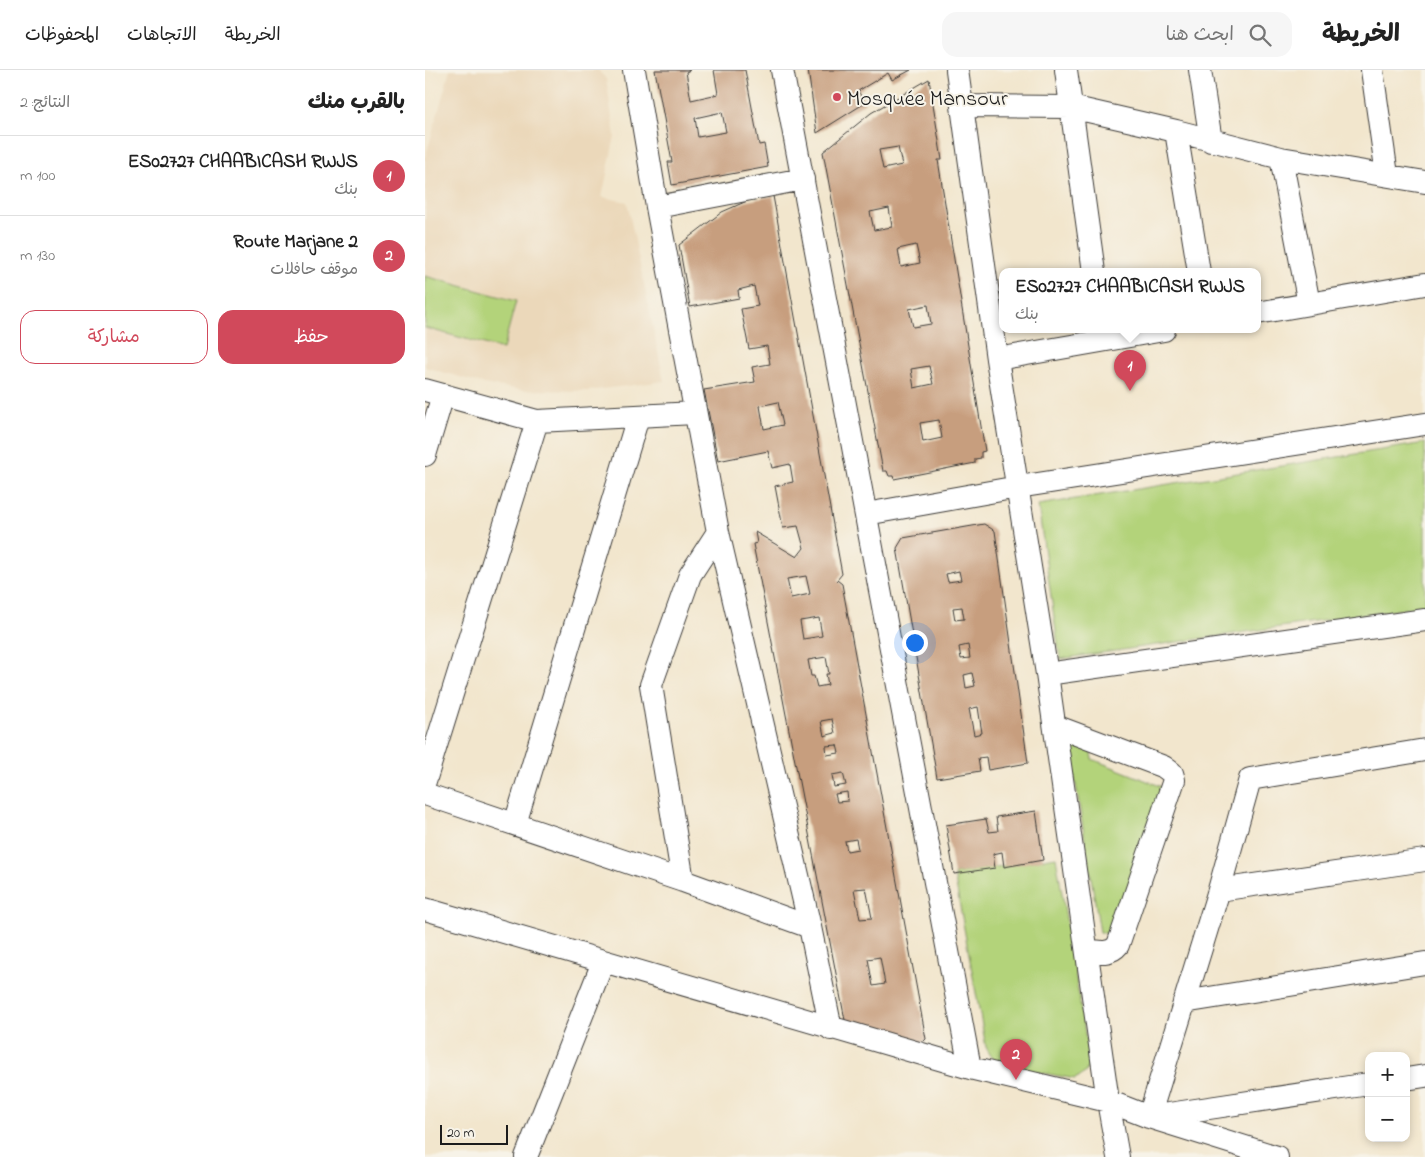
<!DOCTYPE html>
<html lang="ar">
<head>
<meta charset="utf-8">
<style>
  body { margin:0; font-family:"Indie Flower","Playpen Sans Arabic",sans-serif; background:#f6f6f6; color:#222; direction:rtl }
  .controls { position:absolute; right:15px; bottom:15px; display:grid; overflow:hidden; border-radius:10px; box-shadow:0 2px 8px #0003 }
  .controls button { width:45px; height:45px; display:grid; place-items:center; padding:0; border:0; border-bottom:1px solid #e0e0e0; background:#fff; color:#222; font:25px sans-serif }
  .scale { position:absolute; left:15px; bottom:12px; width:68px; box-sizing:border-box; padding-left:5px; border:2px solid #1c1c1c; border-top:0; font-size:14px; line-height:18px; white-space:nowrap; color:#1c1c1c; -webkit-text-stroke:4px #f7f3e8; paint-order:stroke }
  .you { position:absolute; left:489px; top:572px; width:18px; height:18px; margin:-12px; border:4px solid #fff; border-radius:50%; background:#1a73e8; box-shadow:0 0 0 8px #1a73e833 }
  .badge { display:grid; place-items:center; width:32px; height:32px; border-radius:50%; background:#d1495b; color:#fff; font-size:16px; font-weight:700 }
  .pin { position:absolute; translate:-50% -41px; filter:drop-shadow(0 1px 2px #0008) }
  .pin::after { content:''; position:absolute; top:26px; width:18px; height:15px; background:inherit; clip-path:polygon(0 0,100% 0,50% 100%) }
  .popup { position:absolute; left:574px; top:198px; width:262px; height:65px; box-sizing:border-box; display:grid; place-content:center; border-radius:10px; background:#fff; filter:drop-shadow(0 1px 4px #0005); font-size:16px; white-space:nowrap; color:#767676 }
  .popup b { font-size:19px; color:#222 }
  .popup::after { content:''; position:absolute; left:50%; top:100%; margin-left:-10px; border:10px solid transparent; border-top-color:#fff }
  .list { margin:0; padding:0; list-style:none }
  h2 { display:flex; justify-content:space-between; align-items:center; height:65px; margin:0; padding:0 20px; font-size:21px }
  h2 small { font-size:16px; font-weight:400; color:#767676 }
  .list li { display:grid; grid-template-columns:32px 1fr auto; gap:15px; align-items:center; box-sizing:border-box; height:80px; padding:0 20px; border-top:1px solid #e0e0e0 }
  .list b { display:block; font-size:19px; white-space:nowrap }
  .list p { margin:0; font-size:16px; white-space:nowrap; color:#767676 }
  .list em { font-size:16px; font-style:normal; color:#767676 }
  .actions { display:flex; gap:10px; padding:15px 20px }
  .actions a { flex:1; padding:11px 0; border:1px solid #d1495b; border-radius:15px; text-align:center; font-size:18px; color:#d1495b }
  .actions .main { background:#d1495b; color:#fff }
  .icon { flex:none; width:28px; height:28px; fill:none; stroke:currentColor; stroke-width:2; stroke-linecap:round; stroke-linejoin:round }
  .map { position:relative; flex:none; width:1000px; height:1087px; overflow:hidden; direction:ltr }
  header { display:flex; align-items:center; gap:30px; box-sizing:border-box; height:70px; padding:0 25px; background:#fff; border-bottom:1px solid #e0e0e0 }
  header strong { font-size:24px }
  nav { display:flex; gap:28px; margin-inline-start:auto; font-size:18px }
  .search { width:350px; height:45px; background:#f6f6f6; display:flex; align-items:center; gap:12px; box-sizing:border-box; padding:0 18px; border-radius:15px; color:#767676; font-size:19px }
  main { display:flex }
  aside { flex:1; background:#fff }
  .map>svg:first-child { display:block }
</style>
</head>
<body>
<header>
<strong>الخريطة</strong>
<div class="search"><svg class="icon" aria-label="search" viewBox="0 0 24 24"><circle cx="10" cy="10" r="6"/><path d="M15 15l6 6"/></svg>ابحث هنا</div>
<nav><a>الخريطة</a><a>الاتجاهات</a><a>المحفوظات</a></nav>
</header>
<main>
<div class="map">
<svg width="1000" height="1087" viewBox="0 0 1000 1087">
  <rect width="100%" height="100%" fill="#f7f3e8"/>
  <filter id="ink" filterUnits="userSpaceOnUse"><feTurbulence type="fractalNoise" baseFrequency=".02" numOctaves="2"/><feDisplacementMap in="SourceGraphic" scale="10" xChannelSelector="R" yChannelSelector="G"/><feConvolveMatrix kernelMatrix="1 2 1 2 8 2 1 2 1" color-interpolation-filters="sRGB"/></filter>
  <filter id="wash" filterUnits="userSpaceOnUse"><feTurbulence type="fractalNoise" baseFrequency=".0096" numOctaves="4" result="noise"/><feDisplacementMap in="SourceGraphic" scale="20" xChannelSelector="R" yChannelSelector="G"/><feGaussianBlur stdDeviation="1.12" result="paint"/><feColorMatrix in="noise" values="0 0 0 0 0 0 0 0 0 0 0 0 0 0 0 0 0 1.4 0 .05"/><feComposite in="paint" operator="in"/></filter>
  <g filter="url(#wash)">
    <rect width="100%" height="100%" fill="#f2e6cd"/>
    <!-- built -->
    <path fill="#ebd8ba" d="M25 0H173L181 9 190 66 177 127 202 132 239 311 162 321 97 320 59 314 0 297V89Z"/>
    <!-- green -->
    <path fill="#b3d37a" stroke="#68784b" d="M0 206 91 231 78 279 0 258Z
      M1000 373V536L635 589 613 435Z
      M650 674 665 677 667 689 740 718 691 866 675 862 646 685Z
      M631 787 665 993 660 1003 650 1009 576 995C568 990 565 985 561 977L529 804Z"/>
    <g id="blocks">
      <!-- building -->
      <path fill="#c79e7e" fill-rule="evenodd" d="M230 0H265L261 2 266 30 293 24 289 0H320L334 75 339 74 343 97 247 115 243 92H247ZM297 42 301 62 273 67 270 48Z
        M383 0H486L467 10 463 3 433 21 440 33 392 63Z
        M504 9 517 90H513L560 381 556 382V388L550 389V393L469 409 468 406H464L462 401H458L398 82 446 43ZM473 77 477 95 458 99 454 80ZM464 138 467 157 449 160 445 142ZM491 175 495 193 476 197 473 179ZM503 235 506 254 488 257 484 239ZM504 296 508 314 489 318 486 299ZM514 350 517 368 498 372 495 353Z
        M348 126 417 504 412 510 417 514 501 969 497 973 420 950 328 474 332 473 330 462 372 487 379 478 373 456 358 458 350 416 368 412 365 394 347 398 343 381 293 391 279 320 330 312 327 297 345 294 342 276 324 279 316 239 333 236 329 216 313 220 314 228 265 237 254 175 297 142 322 131ZM353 332 358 355 339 359 335 336ZM381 506 385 524 366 528 362 509ZM394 548 397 566 378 569 375 551ZM401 587 404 604H401L403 615 392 617 389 606H386L383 590ZM407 649 410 663 399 666 396 651ZM412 675 414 683 402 685 401 676ZM418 703 421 715 409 717 407 705ZM422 722 423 731 412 732 410 724ZM431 769 433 779 422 781 420 771ZM441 818 447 848 435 849 429 819ZM455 887 460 914 448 916 443 889Z
        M559 454 570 461 603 693 563 700 561 687 553 688 555 701 512 708 472 478 478 468ZM534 501 536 510 523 512 521 504ZM537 537 539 549 530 550 528 538ZM543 575 545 588 536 589 534 577ZM547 603 550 616 541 618 539 605ZM553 637 557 663 549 665 544 639Z
        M611 741 618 790 579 797 577 782 568 784 570 798 529 804 521 755 561 749 564 762 573 761 571 747Z"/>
    </g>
  </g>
  <g filter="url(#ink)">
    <use href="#blocks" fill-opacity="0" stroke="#3c3a37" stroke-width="1"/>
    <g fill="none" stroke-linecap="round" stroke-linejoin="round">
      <!-- street casing -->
      <g stroke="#3c3a37" stroke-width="24">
        <path id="street" d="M209 0 232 137 293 462 385 857 406 959
          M357 0 545 998
          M532 0 572 289 622 604 683 1031 693 1087
          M641 0 669 202
          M775 0 786 71
          M947 0 962 105
          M538 36 646 37 751 61 856 88 1000 112
          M751 61 774 202
          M856 88 884 234
          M232 137 378 109
          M832 243 1000 214
          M572 289 739 260
          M0 320 112 351 270 343
          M0 385 18 325
          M441 444 593 417 1000 354
          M622 604 1000 550
          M630 656 739 697 747 703 749 710 693 875C685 885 673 882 662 880
          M0 711 112 351
          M0 724 258 811 385 857
          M90 754 213 347
          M258 811 226 615 265 505 293 462
          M794 820 1000 790
          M0 839 545 998 683 1031 724 1047 852 1087
          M759 932 1000 893
          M981 1009 1000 1006
          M944 1014 724 1047 794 820 825 709 1000 680
          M101 1087 178 892"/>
      </g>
      <!-- street -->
      <use href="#street" stroke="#fff" stroke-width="22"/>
    </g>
  </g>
  <!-- markers -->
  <circle fill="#d1495b" stroke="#f7f3e8" stroke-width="2" cx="412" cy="27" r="5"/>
  <g text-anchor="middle" stroke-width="4" stroke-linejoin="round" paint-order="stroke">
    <!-- poi labels -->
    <g font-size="22" fill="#1c1c1c" stroke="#f7f3e8" text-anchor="start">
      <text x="422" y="35">Mosquée Mansour</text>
    </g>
  </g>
</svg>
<div class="controls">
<button>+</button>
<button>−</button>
</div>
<div class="scale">20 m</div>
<div class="you"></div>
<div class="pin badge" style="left:705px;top:321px">1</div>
<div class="popup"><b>ES02727 CHAABICASH RWJS</b>بنك</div>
<div class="pin badge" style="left:591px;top:1010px">2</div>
</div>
<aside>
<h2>بالقرب منك<small>النتائج: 2</small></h2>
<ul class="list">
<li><span class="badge">1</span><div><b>ES02727 CHAABICASH RWJS</b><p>بنك</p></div><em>100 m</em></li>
<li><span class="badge">2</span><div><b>Route Marjane 2</b><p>موقف حافلات</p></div><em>130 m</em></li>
</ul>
<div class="actions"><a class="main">حفظ</a><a>مشاركة</a></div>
</aside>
</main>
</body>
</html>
